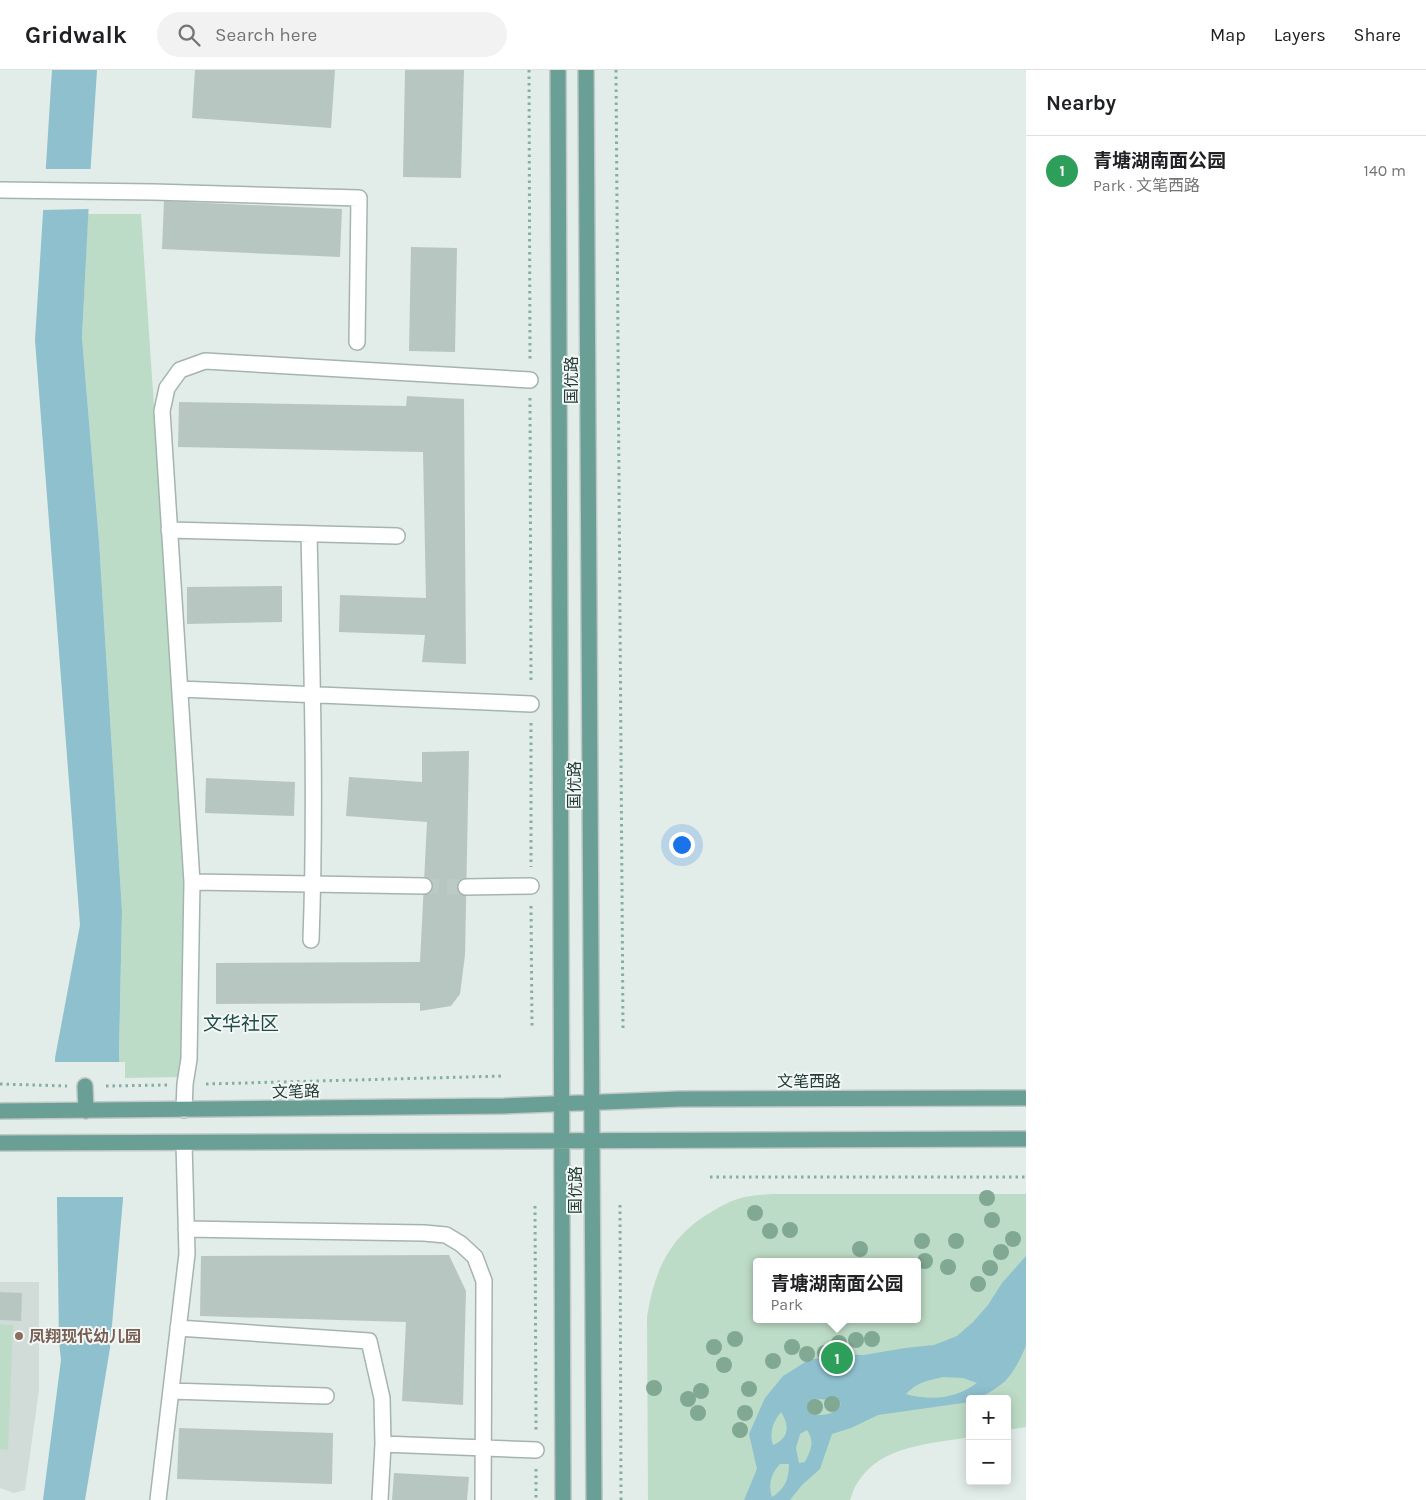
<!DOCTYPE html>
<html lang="en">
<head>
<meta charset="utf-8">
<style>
  body { margin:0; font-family:Karla,"Noto Sans SC",sans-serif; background:#f2f2f2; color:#202124 }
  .controls { position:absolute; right:15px; bottom:15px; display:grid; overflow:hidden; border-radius:5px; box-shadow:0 2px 12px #0003 }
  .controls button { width:45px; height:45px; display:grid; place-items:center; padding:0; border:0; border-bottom:1px solid #e0e0e0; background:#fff; color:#202124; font:25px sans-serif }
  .you { position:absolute; left:681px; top:774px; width:18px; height:18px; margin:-12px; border:4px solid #fff; border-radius:50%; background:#1a73e8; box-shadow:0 0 0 8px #1a73e833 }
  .badge { display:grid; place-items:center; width:32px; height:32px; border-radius:50%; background:#2563eb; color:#fff; font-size:16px; font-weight:700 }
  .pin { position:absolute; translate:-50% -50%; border:2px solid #fff; box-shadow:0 1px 5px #0006 }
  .popup { position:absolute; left:753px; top:1188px; width:168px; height:65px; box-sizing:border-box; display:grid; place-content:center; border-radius:5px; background:#fff; filter:drop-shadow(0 1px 4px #0005); font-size:16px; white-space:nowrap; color:#757577 }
  .popup b { font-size:19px; color:#202124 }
  .popup::after { content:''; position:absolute; left:50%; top:100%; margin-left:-10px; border:10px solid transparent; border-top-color:#fff }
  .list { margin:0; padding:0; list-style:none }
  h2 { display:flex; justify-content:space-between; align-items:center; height:65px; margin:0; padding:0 20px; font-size:21px }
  h2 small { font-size:16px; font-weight:400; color:#757577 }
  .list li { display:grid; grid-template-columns:32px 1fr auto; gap:15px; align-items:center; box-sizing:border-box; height:70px; padding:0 20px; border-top:1px solid #e0e0e0 }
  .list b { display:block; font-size:19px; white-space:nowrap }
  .list p { margin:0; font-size:16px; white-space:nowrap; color:#757577 }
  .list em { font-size:16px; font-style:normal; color:#757577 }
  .icon { flex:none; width:28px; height:28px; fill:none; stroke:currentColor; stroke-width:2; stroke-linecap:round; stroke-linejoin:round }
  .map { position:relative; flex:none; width:1026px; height:1430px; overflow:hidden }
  header { display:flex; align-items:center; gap:30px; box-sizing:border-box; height:70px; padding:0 25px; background:#fff; border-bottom:1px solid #e0e0e0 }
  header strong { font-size:24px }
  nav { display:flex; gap:28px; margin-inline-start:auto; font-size:18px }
  .search { width:350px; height:45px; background:#f2f2f2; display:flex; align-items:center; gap:12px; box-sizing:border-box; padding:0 18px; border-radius:28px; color:#757577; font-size:19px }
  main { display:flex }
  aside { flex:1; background:#fff }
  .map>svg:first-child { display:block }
</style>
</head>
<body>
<header>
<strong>Gridwalk</strong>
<div class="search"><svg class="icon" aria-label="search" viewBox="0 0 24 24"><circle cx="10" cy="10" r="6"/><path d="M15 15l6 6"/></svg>Search here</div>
<nav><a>Map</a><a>Layers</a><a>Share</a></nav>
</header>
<main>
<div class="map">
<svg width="1026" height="1430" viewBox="0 0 1026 1430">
  <rect width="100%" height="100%" fill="#e2ece8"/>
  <!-- built -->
  <path fill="#d1dbd7" d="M0 1212H39V1320L25 1420 14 1423 0 1418Z"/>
  <!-- green -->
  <path fill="#bddcc7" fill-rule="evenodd" d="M88 144H141L186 811 182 989 179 1007 125 1008V992H119L122 841 99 471 82 267Z
    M772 1124H1026V1357L1007 1360V1329H970V1367C931 1374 881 1375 858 1412 854 1417 852 1424 850 1430H648L647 1247C654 1201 670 1165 713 1141 723 1135 734 1129 745 1127 753 1125 763 1125 772 1124ZM757 1192H917V1249H757Z
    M0 1254 13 1255 8 1380 0 1379Z"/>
  <!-- water -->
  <path fill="#8ec0ce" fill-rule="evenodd" d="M52 0H97L91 92 82 267 99 471 122 841 119 985 123 1129 110 1278 85 1430H43L61 1290 59 1272 55 988 80 855 35 270Z
    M1026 1186V1275C1023 1285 1012 1305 1004 1312 996 1319 980 1329 970 1329V1332L878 1345 851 1358 832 1364 820 1399 802 1415 790 1430H744L757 1399 749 1364 765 1328 783 1306 807 1291 833 1284 864 1285 905 1278 934 1275 957 1266 973 1252 988 1235 1002 1213ZM943 1307 963 1308 977 1313C955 1329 931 1331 906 1324 916 1313 928 1310 943 1307ZM816 1329 833 1330 841 1334C834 1345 826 1345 813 1345L809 1342 812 1333ZM781 1342C790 1356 789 1368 773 1375 769 1362 773 1352 781 1342ZM807 1360C815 1372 811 1380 805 1392L799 1393 796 1378 800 1364ZM780 1394H789C789 1409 785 1419 772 1427 768 1414 771 1404 780 1394Z"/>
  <!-- pier -->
  <path fill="#e2ece8" d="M43 99H93L90 139 40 140Z
    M52 992H122L125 1127H54Z"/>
  <!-- building -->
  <path fill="#b8c6c1" d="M195 0H335L331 58 192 48Z
    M405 0H464L461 108 403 107Z
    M164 131 342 139 340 187 162 179Z
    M411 177 457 178 455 282 409 281Z
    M407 326 464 329 466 594 422 592 425 565 339 562 340 525 426 528 423 382 178 377 179 332 406 336Z
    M282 516V552L187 554V517Z
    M469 681 465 885 460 924 451 936 420 941V933L216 934V893L420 892 427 752 346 746 349 707 422 712V682Z
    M206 708 295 712 294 746 205 743Z
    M449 1185 466 1221 463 1335 402 1331 406 1252 200 1246 201 1186Z
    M0 1222 22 1223 21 1251 0 1250Z
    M179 1358 333 1363 332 1414 177 1409Z
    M394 1403 469 1407 467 1430H392Z"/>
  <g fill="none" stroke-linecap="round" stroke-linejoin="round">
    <!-- minor-tunnel -->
    <path stroke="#bcc9c5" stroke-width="15" stroke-dasharray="15 8" stroke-linecap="butt" d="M424 816 466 817"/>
    <!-- minor casing -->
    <g stroke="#a5b4af" stroke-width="18">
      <path id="minor" d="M0 120 153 122 359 128 357 272
        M169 460 397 466
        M309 464C312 599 316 734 311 870
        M180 619 531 634
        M192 812 424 816
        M466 817 531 816
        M184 1040 185 1014 189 989 192 812 162 341 167 318 180 300 205 291 530 310
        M186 1159 424 1163 446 1165 461 1174 475 1187 484 1211 483 1430
        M178 1258 369 1271 382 1328 383 1374 380 1430
        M171 1321 326 1326
        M383 1374 536 1380
        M158 1430 187 1184 184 1073"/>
    </g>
    <!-- major casing -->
    <g stroke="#c1c8c7" stroke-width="18">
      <path id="major" d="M558 0 563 1430
        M586 0 594 1430
        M85 1016 86 1041
        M0 1041 504 1036 680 1029 1026 1028
        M0 1073 1026 1069"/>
    </g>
    <!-- path -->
    <path stroke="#85aea3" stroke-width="3" stroke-dasharray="2.5 4" stroke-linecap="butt" d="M529 0 530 289
      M616 0 623 959
      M530 328 531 614
      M531 653V797
      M531 836 532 959
      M0 1014 67 1016
      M206 1014 504 1006
      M106 1016 167 1015
      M710 1107H1026
      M620 1135 621 1430
      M535 1136 536 1360
      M536 1399V1430"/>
    <!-- minor -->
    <use href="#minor" stroke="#fff" stroke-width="15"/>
    <!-- major -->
    <use href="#major" stroke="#699f94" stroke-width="15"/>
  </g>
  <!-- trees -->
  <g fill="#80a893">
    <circle cx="987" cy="1128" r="8"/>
    <circle cx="755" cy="1143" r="8"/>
    <circle cx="992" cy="1150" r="8"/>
    <circle cx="790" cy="1160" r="8"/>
    <circle cx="770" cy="1161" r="8"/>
    <circle cx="1013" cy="1169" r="8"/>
    <circle cx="922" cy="1171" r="8"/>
    <circle cx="956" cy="1171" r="8"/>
    <circle cx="860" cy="1179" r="8"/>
    <circle cx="1001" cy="1182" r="8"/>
    <circle cx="925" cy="1191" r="8"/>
    <circle cx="948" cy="1197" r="8"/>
    <circle cx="990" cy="1198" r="8"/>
    <circle cx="978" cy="1214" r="8"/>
    <circle cx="735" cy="1269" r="8"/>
    <circle cx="872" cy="1269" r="8"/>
    <circle cx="856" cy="1270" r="8"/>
    <circle cx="839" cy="1273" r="8"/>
    <circle cx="714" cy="1277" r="8"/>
    <circle cx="792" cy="1277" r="8"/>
    <circle cx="825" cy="1283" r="8"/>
    <circle cx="807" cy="1284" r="8"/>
    <circle cx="773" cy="1291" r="8"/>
    <circle cx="724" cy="1295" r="8"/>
    <circle cx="654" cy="1318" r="8"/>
    <circle cx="749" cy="1319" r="8"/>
    <circle cx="701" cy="1321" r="8"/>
    <circle cx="688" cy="1329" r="8"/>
    <circle cx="832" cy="1334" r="8"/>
    <circle cx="815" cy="1337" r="8"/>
    <circle cx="698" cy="1343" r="8"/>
    <circle cx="745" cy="1343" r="8"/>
    <circle cx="740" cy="1360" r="8"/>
  </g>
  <!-- markers -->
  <circle fill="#8d6e63" stroke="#f3f8f6" stroke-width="2" cx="19" cy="1266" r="5"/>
  <g text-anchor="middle" stroke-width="4" stroke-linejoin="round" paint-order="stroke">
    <!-- street labels -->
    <g font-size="16" fill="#233c37" stroke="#f3f8f6">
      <text transform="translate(571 310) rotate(-90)" y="6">国优路</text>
      <text transform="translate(574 715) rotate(-90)" y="6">国优路</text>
      <text x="809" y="1017">文笔西路</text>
      <text transform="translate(296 1021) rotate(-1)" y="6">文笔路</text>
      <text transform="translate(575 1120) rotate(-90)" y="6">国优路</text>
    </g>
    <!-- education labels -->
    <g font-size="16" font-weight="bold" fill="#785e54" stroke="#f3f8f6" text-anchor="start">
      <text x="29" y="1272">凤翔现代幼儿园</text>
    </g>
    <!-- quarter labels -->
    <g font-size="19" fill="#204d45" stroke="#f3f8f6">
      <text x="241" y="960">文华社区</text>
    </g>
  </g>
</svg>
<div class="controls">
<button>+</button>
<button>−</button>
</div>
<div class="you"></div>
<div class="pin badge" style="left:837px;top:1288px;background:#2e9e5b">1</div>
<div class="popup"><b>青塘湖南面公园</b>Park</div>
</div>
<aside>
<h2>Nearby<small></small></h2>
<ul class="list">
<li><span class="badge" style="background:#2e9e5b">1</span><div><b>青塘湖南面公园</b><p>Park · 文笔西路</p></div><em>140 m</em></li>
</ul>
</aside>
</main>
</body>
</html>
